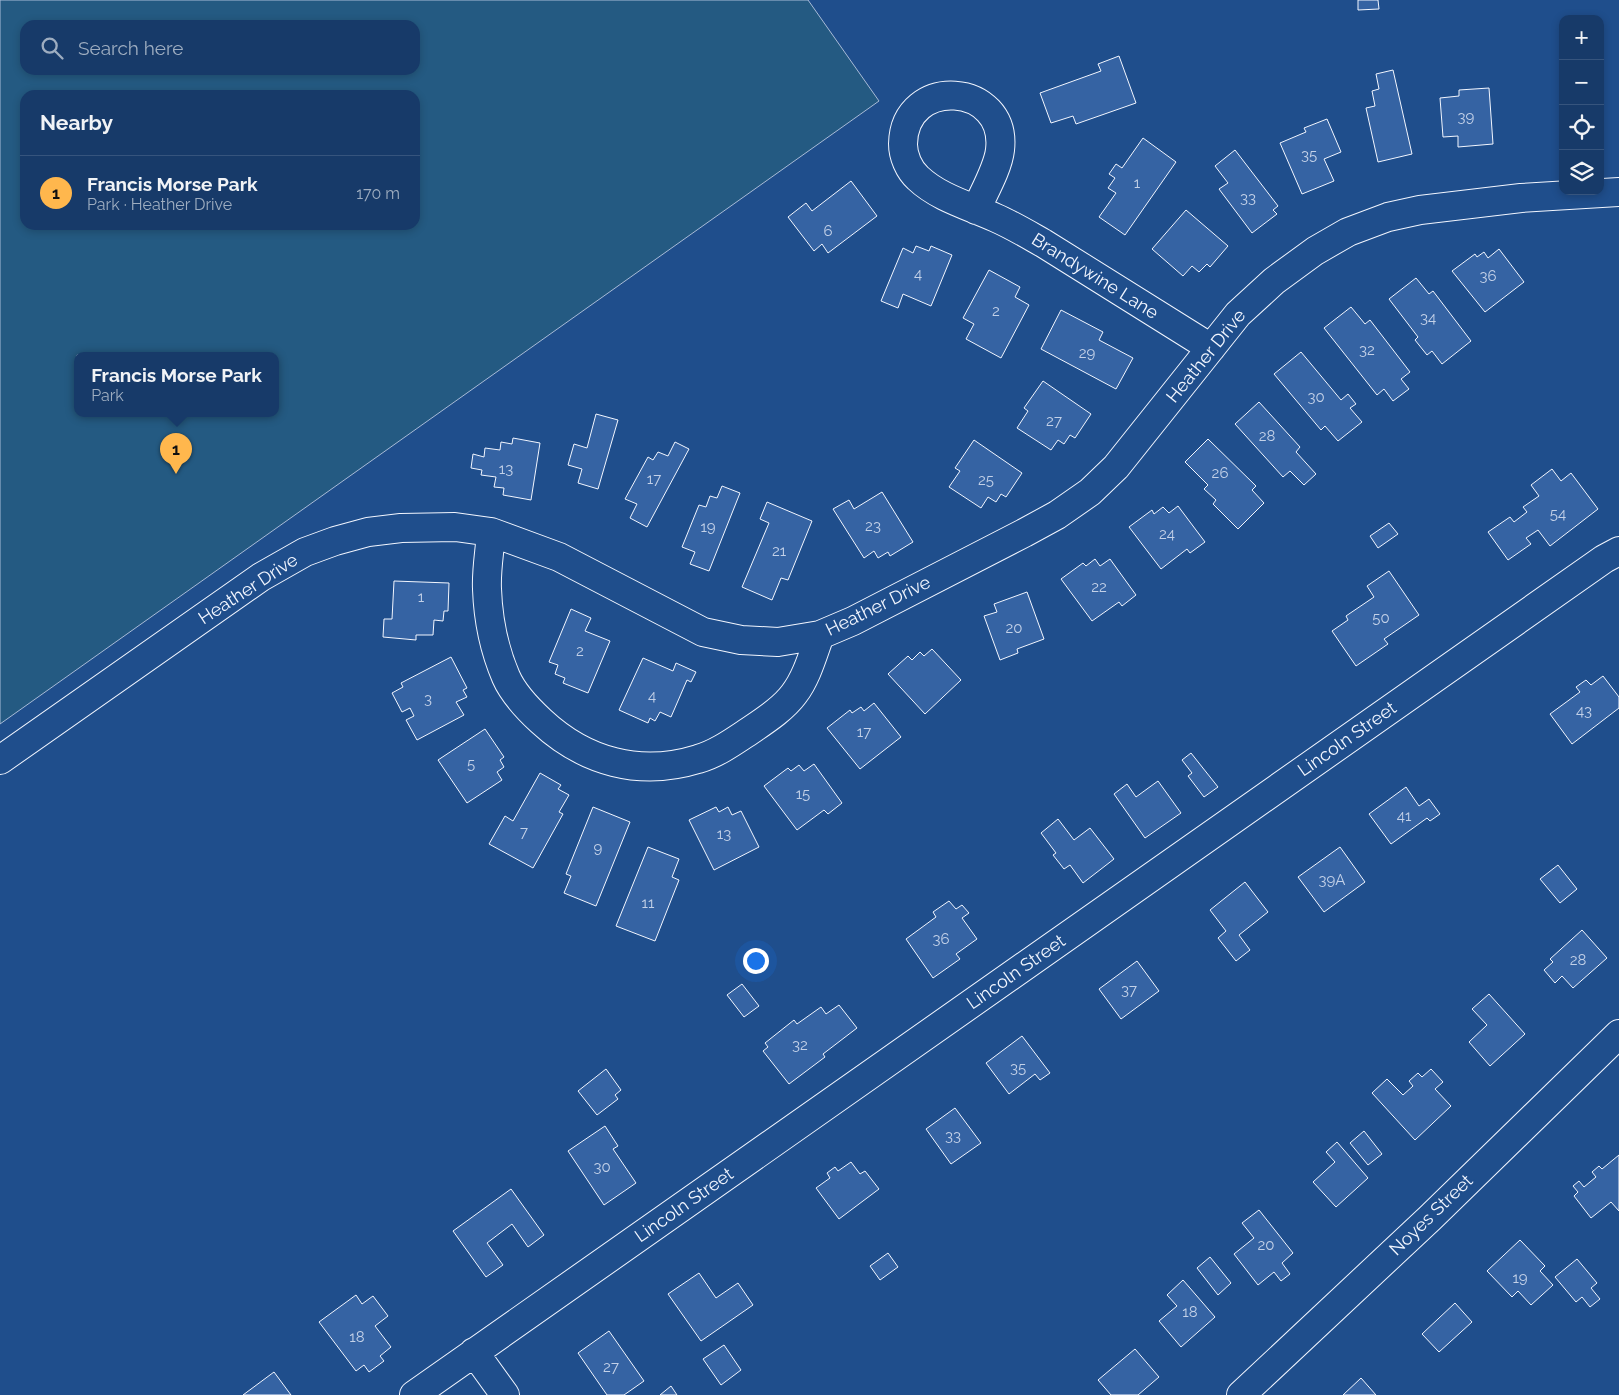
<!DOCTYPE html>
<html lang="en">
<head>
<meta charset="utf-8">
<style>
  body { margin:0; font-family:Raleway,sans-serif; background:#20416f; color:#f1f3f6 }
  .controls { position:absolute; right:15px; top:15px; display:grid; overflow:hidden; border-radius:10px; box-shadow:0 2px 8px #0003 }
  .controls button { width:45px; height:45px; display:grid; place-items:center; padding:0; border:0; border-bottom:1px solid #36547d; background:#173a69; color:#f1f3f6; font:25px sans-serif }
  .you { position:absolute; left:755px; top:960px; width:18px; height:18px; margin:-12px; border:4px solid #fff; border-radius:50%; background:#1a73e8; box-shadow:0 0 0 8px #1a73e833 }
  .badge { display:grid; place-items:center; width:32px; height:32px; border-radius:50%; background:#ffb74d; color:#111; font-size:16px; font-weight:700 }
  .pin { position:absolute; translate:-50% -41px; filter:drop-shadow(0 1px 2px #0008) }
  .pin::after { content:''; position:absolute; top:26px; width:18px; height:15px; background:inherit; clip-path:polygon(0 0,100% 0,50% 100%) }
  .popup { position:absolute; left:74px; top:352px; width:205px; height:65px; box-sizing:border-box; display:grid; place-content:center; border-radius:10px; background:#173a69; filter:drop-shadow(0 1px 4px #0005); font-size:16px; white-space:nowrap; color:#9eadc0 }
  .popup b { font-size:19px; color:#f1f3f6 }
  .popup::after { content:''; position:absolute; left:50%; top:100%; margin-left:-10px; border:10px solid transparent; border-top-color:#173a69 }
  .list { margin:0; padding:0; list-style:none }
  h2 { display:flex; justify-content:space-between; align-items:center; height:65px; margin:0; padding:0 20px; font-size:21px }
  h2 small { font-size:16px; font-weight:400; color:#9eadc0 }
  .list li { display:grid; grid-template-columns:32px 1fr auto; gap:15px; align-items:center; box-sizing:border-box; height:75px; padding:0 20px; border-top:1px solid #36547d }
  .list b { display:block; font-size:19px; white-space:nowrap }
  .list p { margin:0; font-size:16px; white-space:nowrap; color:#9eadc0 }
  .list em { font-size:16px; font-style:normal; color:#9eadc0 }
  .icon { flex:none; width:28px; height:28px; fill:none; stroke:currentColor; stroke-width:2; stroke-linecap:round; stroke-linejoin:round }
  .map { position:relative; flex:none; width:1619px; height:1395px; overflow:hidden }
  .search { position:absolute; background:#173a69; box-shadow:0 2px 8px #0003; left:20px; top:20px; width:400px; height:55px; display:flex; align-items:center; gap:12px; box-sizing:border-box; padding:0 18px; border-radius:15px; color:#9eadc0; font-size:19px }
  .panel { position:absolute; background:#173a69; box-shadow:0 2px 8px #0003; left:20px; top:90px; width:400px; height:140px; border-radius:15px }
  .map>svg:first-child { display:block }
</style>
</head>
<body>
<div class="map">
<svg width="1619" height="1395" viewBox="0 0 1619 1395">
  <rect width="100%" height="100%" fill="#1f4e8c"/>
  <!-- green -->
  <path fill="#245a82" stroke="#a8bbd7" fill-rule="evenodd" d="M0 0H808L879 101 0 724ZM25 25H415V70H25ZM25 95H415V225H25ZM77 355H275V413H77Z"/>
  <!-- building -->
  <path fill="#3563a3" stroke="#f2f6ff" d="M1358 0H1378L1379 9 1358 10Z
    M1119 56 1136 103 1076 124 1073 116 1051 123 1040 93 1101 71 1098 64Z
    M1393 70 1412 154 1378 162 1366 108 1375 106 1372 91 1379 89 1376 74Z
    M1489 88 1493 144 1458 147V136L1443 137 1440 98 1459 96V90Z
    M1327 119 1341 152 1324 159 1334 181 1302 194 1280 143 1306 132 1304 128Z
    M1143 138 1176 162 1125 235 1099 217 1116 193 1108 188 1115 178 1109 174 1116 164 1122 168Z
    M1235 150 1278 206 1273 210 1277 214 1252 233 1219 189 1228 183 1215 166Z
    M851 181 877 216 828 253 822 244 814 251 788 217 806 203 812 211Z
    M1186 210 1228 246 1210 267 1207 264 1199 272 1192 266 1183 276 1152 249Z
    M916 246 929 251 931 246 952 255 931 306 903 294 898 308 881 301 903 248 913 253Z
    M1499 249 1524 282 1485 312 1452 271 1475 254 1477 257 1484 252 1488 258Z
    M989 270 1020 287 1015 297 1029 305 1001 358 966 339 974 324 963 318Z
    M1416 278 1429 294 1433 291 1471 341 1442 364 1432 351 1427 355 1415 340 1418 337 1389 299Z
    M1351 307 1365 324 1370 320 1410 372 1401 379 1409 389 1393 401 1384 389 1377 395 1324 328Z
    M1061 310 1103 332 1099 340 1133 358 1116 389 1041 349Z
    M1301 352 1341 400 1348 394 1356 404 1350 408 1362 422 1338 441 1325 426 1321 430 1274 374Z
    M1043 381 1091 414 1075 438 1070 435 1064 444 1058 440 1051 450 1017 428 1028 411 1024 408Z
    M1259 402 1300 447 1296 452 1316 474 1304 485 1290 471 1283 477 1235 424Z
    M596 414 618 420 598 489 578 483 582 469 568 465 574 444 587 448Z
    M513 438 540 443 531 500 503 495 504 488 494 487 496 477 481 475 482 470 471 468 473 454 484 457 485 448 500 450 501 442 512 444Z
    M1208 439 1256 486 1252 490 1264 503 1238 529 1213 504 1216 500 1204 489 1208 485 1185 462Z
    M974 440 1022 473 1006 497 1001 494 996 502 988 497 981 508 949 487 960 471 955 468Z
    M675 442 689 449 647 527 630 518 637 504 625 499 648 457 653 460 658 452 668 456Z
    M1552 469 1561 481 1571 473 1598 509 1550 546 1538 530 1526 538 1531 544 1508 560 1488 532 1510 517 1514 522 1527 512 1523 507 1539 496 1531 485Z
    M722 486 740 493 709 571 690 564 695 552 682 547 699 505 706 507 710 496 717 498Z
    M882 492 913 542 890 556 888 552 878 558 874 551 864 558 833 509 849 500 854 509Z
    M767 502 812 521 788 580 781 578 772 600 742 587 769 523 760 519Z
    M1178 506 1205 542 1190 553 1187 549 1161 569 1129 527 1152 510 1154 514 1163 507 1169 513Z
    M1389 523 1398 534 1378 548 1370 536Z
    M1095 559 1100 566 1110 559 1136 595 1122 606 1119 602 1092 621 1061 579 1083 563 1086 566Z
    M1389 571 1419 615 1384 639 1388 644 1356 666 1332 631 1348 620 1346 616 1374 597 1367 586Z
    M394 581 449 583 448 611H444L443 621 434 620 433 635H416V640L383 637 384 619H392Z
    M1027 592 1044 639 1017 649 1018 653 1000 660 984 616 997 612 994 604Z
    M571 609 591 618 585 631 610 641 588 693 563 683 565 678 555 674 558 665 549 662Z
    M932 649 961 680 925 714 888 674 908 656 912 660 920 652 924 656Z
    M451 657 467 688 463 690 467 697 456 702 464 715 417 740 406 720 414 716 410 708 402 712 392 693 403 687 401 683Z
    M643 658 673 671 676 663 696 672 691 682 687 680 671 717 660 712 655 721 650 718 648 723 619 710Z
    M1603 676 1619 697V708L1572 744 1550 714 1580 692 1576 687 1586 680 1591 685Z
    M874 703 901 737 860 769 827 728 850 710 852 713 861 707 864 711Z
    M485 729 504 757 500 760 504 767 497 772 502 780 467 803 438 760Z
    M1191 753 1218 787 1204 797 1188 776 1192 773 1182 760Z
    M814 764 842 803 828 814 824 810 797 830 764 786 788 768 791 771 799 765 804 771Z
    M540 773 561 785 558 789 569 795 559 812 563 814 533 868 489 844 505 816 513 821Z
    M1158 781 1181 813 1145 838 1114 794 1127 784 1136 797Z
    M1406 787 1419 806 1429 799 1440 814 1430 821 1427 818 1391 844 1369 814Z
    M593 807 630 822 596 906 564 893 571 876 566 874Z
    M716 807 719 812 728 807 732 815 741 811 759 847 714 870 689 820Z
    M1058 819 1074 840 1090 828 1114 859 1083 883 1070 865 1064 869 1053 855 1056 853 1041 833Z
    M648 847 679 859 672 877 679 880 655 941 616 926Z
    M1340 847 1365 882 1324 912 1298 877Z
    M1558 865 1577 889 1560 903 1540 879Z
    M1245 882 1268 912 1239 935 1250 950 1236 961 1218 938 1226 931 1210 910Z
    M949 901 956 909 962 905 969 913 962 918 977 939 956 954 960 959 933 978 906 939 936 917 933 912Z
    M1582 930 1607 958 1573 988 1562 976 1555 983 1544 970 1553 962 1550 959Z
    M1137 961 1159 991 1121 1019 1099 989Z
    M742 984 759 1006 744 1017 727 995Z
    M1489 994 1525 1034 1490 1066 1469 1042 1487 1025 1472 1009Z
    M839 1005 857 1028 823 1054 825 1057 789 1084 763 1051 768 1047 765 1043 794 1020 797 1024 821 1007 826 1014Z
    M1022 1036 1050 1073 1040 1080 1035 1074 1009 1094 986 1063Z
    M606 1069 621 1090 615 1095 618 1099 597 1115 578 1091Z
    M1431 1069 1443 1082 1435 1089 1451 1106 1415 1140 1372 1093 1387 1079 1403 1095 1413 1086 1409 1081 1418 1073 1422 1077Z
    M955 1108 981 1143 951 1164 926 1129Z
    M605 1126 618 1146 613 1149 636 1183 604 1205 568 1151Z
    M1364 1131 1382 1154 1368 1165 1350 1143Z
    M1337 1142 1368 1178 1336 1207 1313 1182 1335 1162 1326 1152Z
    M1619 1155V1211L1611 1202 1591 1218 1574 1196 1578 1192 1573 1186 1579 1181 1584 1187 1596 1177 1592 1172 1599 1166 1602 1169Z
    M851 1162 860 1174 865 1171 879 1189 839 1219 816 1188 830 1178 827 1173 835 1167 838 1171Z
    M511 1189 544 1235 528 1247 512 1224 487 1243 503 1265 486 1277 453 1231Z
    M1259 1210 1293 1253 1282 1263 1290 1274 1281 1281 1274 1272 1258 1285 1234 1254 1254 1238 1242 1223Z
    M1520 1240 1545 1266 1540 1271 1553 1285 1531 1305 1518 1291 1512 1297 1487 1271Z
    M888 1253 898 1267 880 1280 870 1266Z
    M1210 1257 1231 1283 1218 1295 1197 1268Z
    M1577 1259 1597 1283 1591 1288 1600 1299 1590 1307 1582 1297 1576 1302 1555 1277Z
    M699 1273 716 1298 738 1283 753 1305 701 1341 668 1294Z
    M1183 1280 1215 1317 1181 1347 1159 1321 1177 1306 1167 1295Z
    M356 1295 362 1304 373 1296 388 1316 375 1326 391 1347 380 1356 384 1361 369 1372 364 1365 356 1371 319 1322Z
    M1455 1303 1472 1322 1439 1352 1422 1334Z
    M609 1331 644 1381 624 1395H607L578 1353Z
    M724 1345 741 1370 721 1385 703 1359Z
    M1135 1349 1159 1377 1138 1395H1111L1098 1380Z
    M274 1372 291 1395H243Z
    M1361 1378 1376 1395H1343Z
    M671 1386 677 1395H660Z"/>
  <g fill="none" stroke-linecap="round" stroke-linejoin="round">
    <!-- minor casing -->
    <g stroke="#f2f6ff" stroke-width="30">
      <path id="minor" d="M976 210C984 192 998 168 1000 150 1008 82 904 75 903 144 903 156 909 170 918 178 939 198 970 206 996 218 1012 225 1027 234 1043 243L1211 348
        M491 532C490 550 486 570 487 589 488 618 494 649 506 677 513 693 528 709 541 721 585 762 640 777 698 759 716 754 733 742 748 732 764 721 783 709 794 694 807 677 813 654 820 635
        M0 760 261 577 305 552 335 541 368 532 401 528 455 527 491 532 559 557 703 632 741 640 778 642 820 635 853 621 1024 533 1057 515 1090 492 1116 467 1238 314 1274 281 1315 251 1348 232 1388 217 1420 210 1521 198 1619 192
        M474 1352 505 1395
        M414 1395 1604 559 1619 551
        M1241 1395 1430 1218 1619 1034"/>
    </g>
    <!-- minor -->
    <use href="#minor" stroke="#1f4e8c" stroke-width="28"/>
  </g>
  <g text-anchor="middle" stroke-width="4" stroke-linejoin="round" paint-order="stroke">
    <!-- number labels -->
    <g font-size="15" fill="#c3d1e8">
      <text x="1466" y="122">39</text>
      <text x="1309" y="160">35</text>
      <text x="1137" y="188">1</text>
      <text x="1248" y="203">33</text>
      <text x="828" y="236">6</text>
      <text x="918" y="279">4</text>
      <text x="1488" y="281">36</text>
      <text x="996" y="316">2</text>
      <text x="1428" y="323">34</text>
      <text x="1367" y="355">32</text>
      <text x="1087" y="358">29</text>
      <text x="1316" y="402">30</text>
      <text x="1054" y="426">27</text>
      <text x="1267" y="441">28</text>
      <text x="506" y="474">13</text>
      <text x="1220" y="478">26</text>
      <text x="654" y="484">17</text>
      <text x="986" y="485">25</text>
      <text x="1558" y="519">54</text>
      <text x="873" y="531">23</text>
      <text x="708" y="532">19</text>
      <text x="1167" y="539">24</text>
      <text x="779" y="556">21</text>
      <text x="1099" y="592">22</text>
      <text x="421" y="602">1</text>
      <text x="1381" y="623">50</text>
      <text x="1014" y="633">20</text>
      <text x="580" y="656">2</text>
      <text x="652" y="701">4</text>
      <text x="428" y="704">3</text>
      <text x="1584" y="716">43</text>
      <text x="864" y="737">17</text>
      <text x="471" y="769">5</text>
      <text x="803" y="799">15</text>
      <text x="1404" y="821">41</text>
      <text x="524" y="837">7</text>
      <text x="724" y="839">13</text>
      <text x="598" y="853">9</text>
      <text x="1332" y="885">39A</text>
      <text x="648" y="908">11</text>
      <text x="941" y="944">36</text>
      <text x="1578" y="965">28</text>
      <text x="1129" y="995">37</text>
      <text x="800" y="1050">32</text>
      <text x="1018" y="1073">35</text>
      <text x="953" y="1141">33</text>
      <text x="602" y="1172">30</text>
      <text x="1266" y="1250">20</text>
      <text x="1520" y="1283">19</text>
      <text x="1190" y="1317">18</text>
      <text x="357" y="1342">18</text>
      <text x="611" y="1372">27</text>
    </g>
    <!-- street labels -->
    <g font-size="18" fill="#f2f6ff" stroke="#1f4e8c">
      <text transform="translate(1095 276) rotate(32)" y="6">Brandywine Lane</text>
      <text transform="translate(1206 356) rotate(-51)" y="6">Heather Drive</text>
      <text transform="translate(248 589) rotate(-33)" y="6">Heather Drive</text>
      <text transform="translate(878 606) rotate(-26)" y="6">Heather Drive</text>
      <text transform="translate(1347 739) rotate(-35)" y="6">Lincoln Street</text>
      <text transform="translate(1016 972) rotate(-35)" y="6">Lincoln Street</text>
      <text transform="translate(684 1205) rotate(-35)" y="6">Lincoln Street</text>
      <text transform="translate(1431 1215) rotate(-44)" y="6">Noyes Street</text>
    </g>
  </g>
</svg>
<div class="controls">
<button>+</button>
<button>−</button>
<button><svg class="icon" aria-label="locate" viewBox="0 0 24 24"><circle cx="12" cy="12" r="6"/><path d="M12 2v4M12 18v4M2 12h4M18 12h4"/></svg></button>
<button><svg class="icon" aria-label="layers" viewBox="0 0 24 24"><path d="M12 4l9 5-9 5-9-5zM3 14l9 5 9-5"/></svg></button>
</div>
<div class="you"></div>
<div class="pin badge" style="left:176px;top:474px">1</div>
<div class="popup"><b>Francis Morse Park</b>Park</div>
<div class="search"><svg class="icon" aria-label="search" viewBox="0 0 24 24"><circle cx="10" cy="10" r="6"/><path d="M15 15l6 6"/></svg>Search here</div>
<section class="panel">
<h2>Nearby<small></small></h2>
<ul class="list">
<li><span class="badge">1</span><div><b>Francis Morse Park</b><p>Park · Heather Drive</p></div><em>170 m</em></li>
</ul>
</section>
</div>
</body>
</html>
